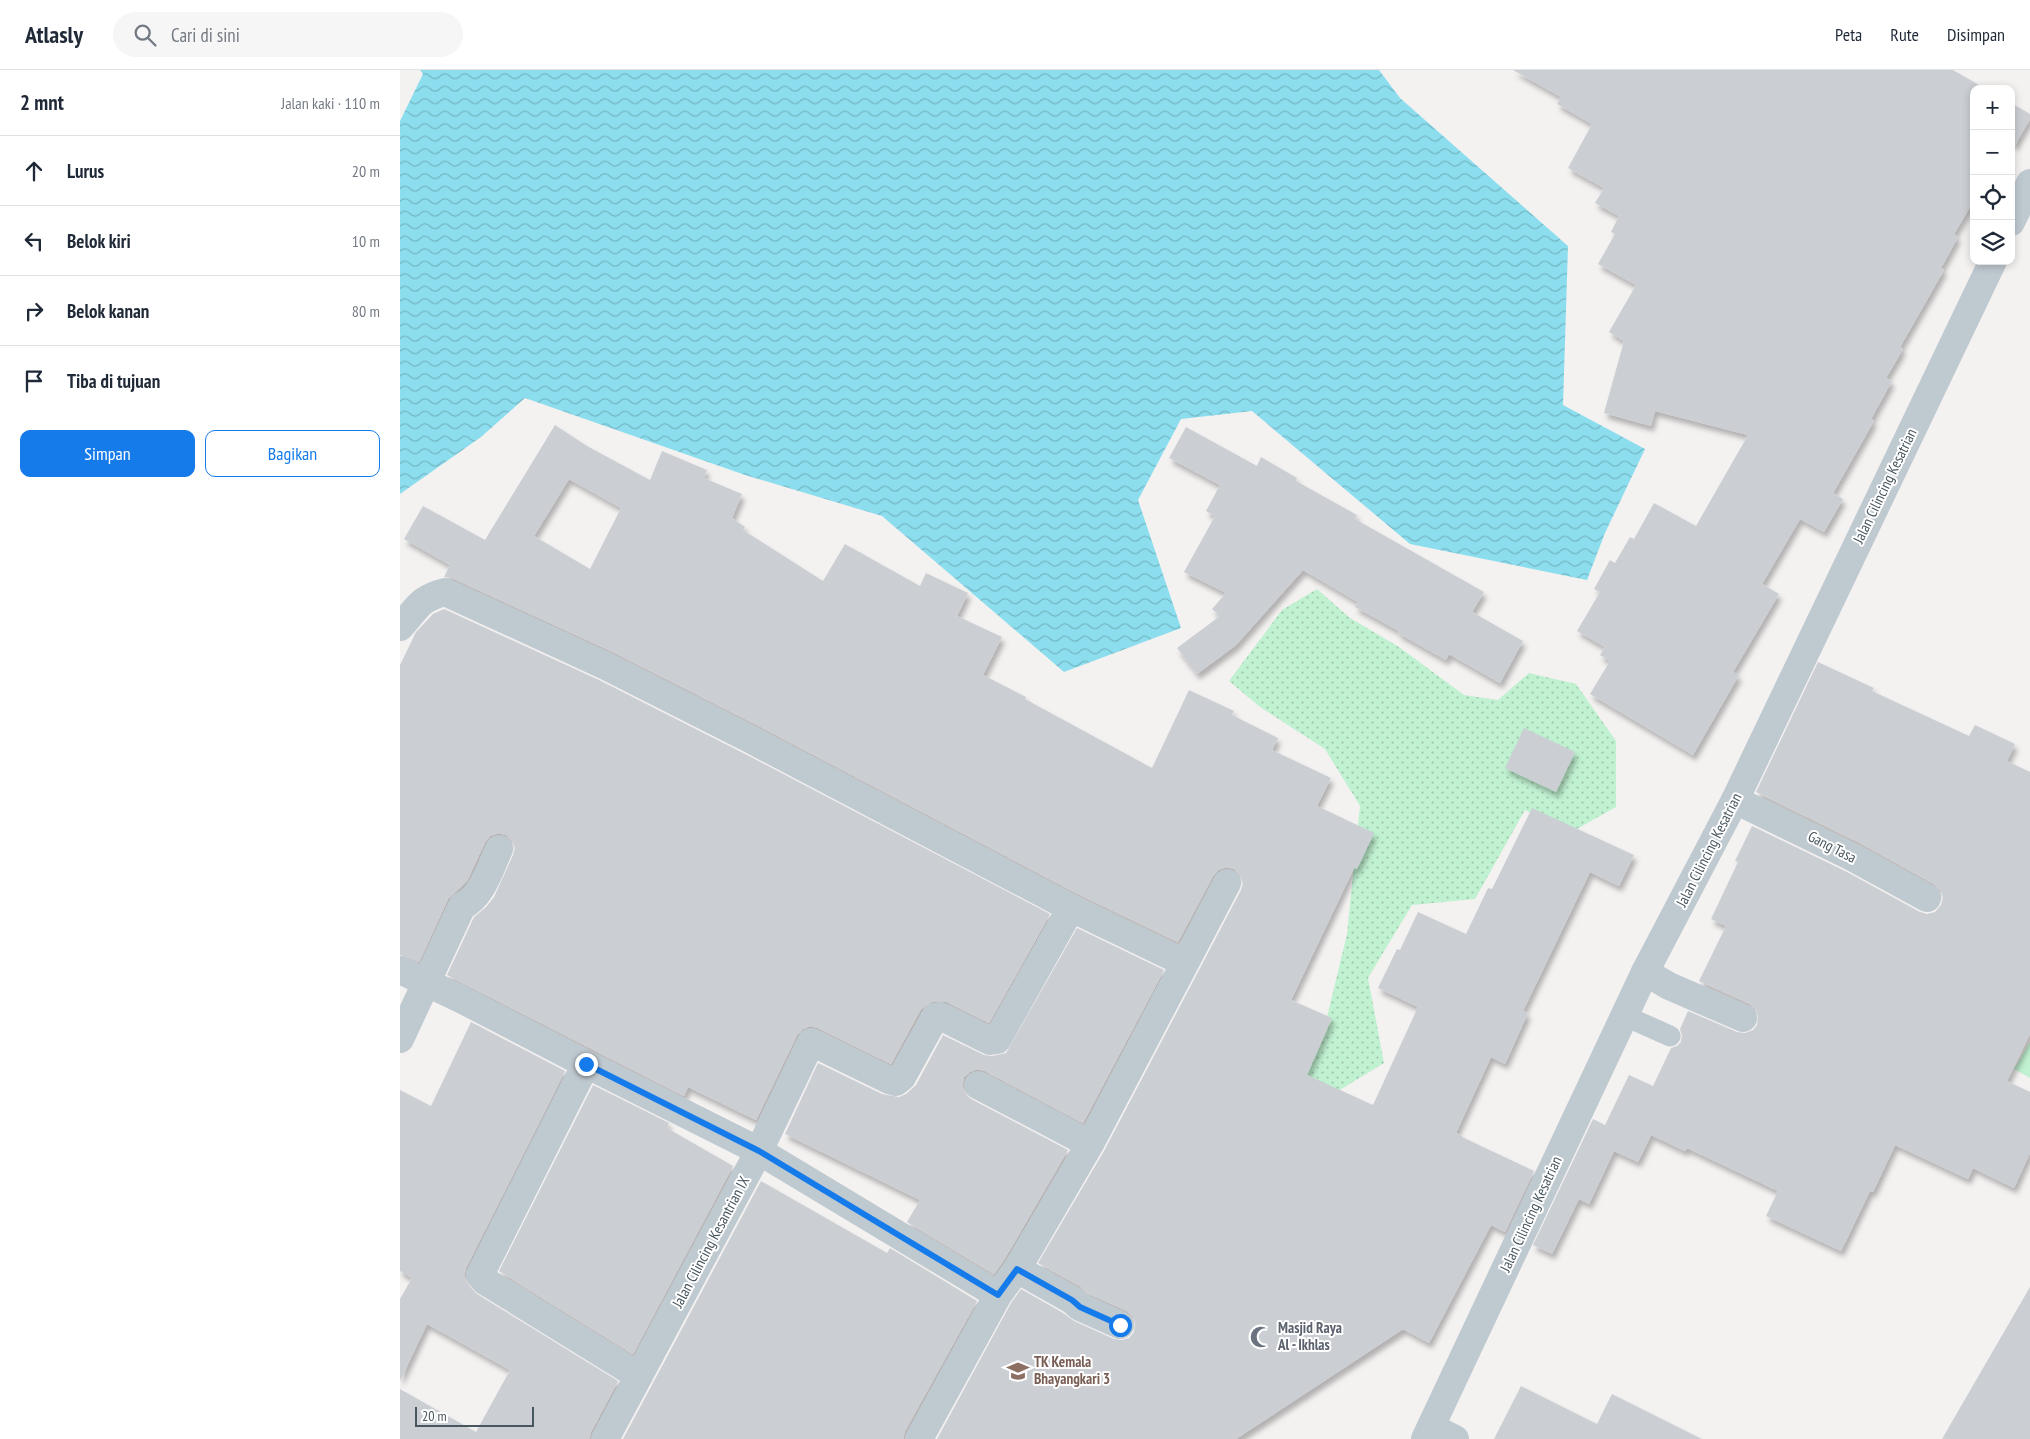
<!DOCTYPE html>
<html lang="id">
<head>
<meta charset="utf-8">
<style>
  body { margin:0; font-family:"PT Sans Narrow",sans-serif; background:#f6f6f7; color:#1f2937 }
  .controls { position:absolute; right:15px; top:15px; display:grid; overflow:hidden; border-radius:10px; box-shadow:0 2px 8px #0003 }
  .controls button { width:45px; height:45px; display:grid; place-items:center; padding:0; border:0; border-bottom:1px solid #e0e1e3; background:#fff; color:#1f2937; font:25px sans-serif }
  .scale { position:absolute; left:15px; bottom:12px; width:119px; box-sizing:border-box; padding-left:5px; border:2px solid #48565f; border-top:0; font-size:14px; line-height:18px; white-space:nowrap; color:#48565f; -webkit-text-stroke:4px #fff; paint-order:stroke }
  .stop { position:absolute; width:15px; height:15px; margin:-11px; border:4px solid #157bea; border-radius:50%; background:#fff }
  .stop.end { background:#157bea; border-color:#fff; box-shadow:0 1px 5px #0008 }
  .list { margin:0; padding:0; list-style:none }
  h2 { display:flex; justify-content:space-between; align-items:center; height:65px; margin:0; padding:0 20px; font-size:21px }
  h2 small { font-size:16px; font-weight:400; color:#747a83 }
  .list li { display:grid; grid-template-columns:32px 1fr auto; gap:15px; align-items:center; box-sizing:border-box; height:70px; padding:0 20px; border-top:1px solid #e0e1e3 }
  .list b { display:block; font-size:19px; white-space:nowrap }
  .list em { font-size:16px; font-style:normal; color:#747a83 }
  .actions { display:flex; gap:10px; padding:15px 20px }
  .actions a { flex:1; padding:11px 0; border:1px solid #157bea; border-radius:10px; text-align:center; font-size:18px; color:#157bea }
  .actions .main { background:#157bea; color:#fff }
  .icon { flex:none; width:28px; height:28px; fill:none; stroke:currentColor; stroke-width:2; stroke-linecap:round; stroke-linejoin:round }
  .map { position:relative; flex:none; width:1630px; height:1369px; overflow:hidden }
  header { display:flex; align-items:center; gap:30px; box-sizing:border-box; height:70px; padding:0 25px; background:#fff; border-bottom:1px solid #e0e1e3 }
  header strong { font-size:24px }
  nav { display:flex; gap:28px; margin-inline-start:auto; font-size:18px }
  .search { width:350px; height:45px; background:#f6f6f7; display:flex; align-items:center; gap:12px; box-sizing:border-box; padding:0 18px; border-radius:28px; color:#747a83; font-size:19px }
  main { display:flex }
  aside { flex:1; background:#fff }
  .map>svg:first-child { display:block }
</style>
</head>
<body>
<header>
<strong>Atlasly</strong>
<div class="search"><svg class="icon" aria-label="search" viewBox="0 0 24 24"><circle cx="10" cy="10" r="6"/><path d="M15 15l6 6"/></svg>Cari di sini</div>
<nav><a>Peta</a><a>Rute</a><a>Disimpan</a></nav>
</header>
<main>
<aside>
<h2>2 mnt<small>Jalan kaki · 110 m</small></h2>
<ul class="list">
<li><svg class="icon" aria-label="ahead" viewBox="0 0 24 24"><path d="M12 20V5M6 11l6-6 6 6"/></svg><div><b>Lurus</b></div><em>20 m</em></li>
<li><svg class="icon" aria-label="left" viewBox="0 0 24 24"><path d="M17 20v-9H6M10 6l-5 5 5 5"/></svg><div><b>Belok kiri</b></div><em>10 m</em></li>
<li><svg class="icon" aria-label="right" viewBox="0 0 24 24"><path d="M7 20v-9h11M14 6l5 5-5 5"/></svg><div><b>Belok kanan</b></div><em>80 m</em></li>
<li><svg class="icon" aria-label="arrive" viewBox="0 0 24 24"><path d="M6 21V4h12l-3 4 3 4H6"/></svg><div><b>Tiba di tujuan</b></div></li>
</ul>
<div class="actions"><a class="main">Simpan</a><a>Bagikan</a></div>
</aside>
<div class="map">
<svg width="1630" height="1369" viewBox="0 0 1630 1369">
  <defs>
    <pattern id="grass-dots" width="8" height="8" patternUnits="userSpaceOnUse" patternTransform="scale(1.25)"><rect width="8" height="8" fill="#c0f1d1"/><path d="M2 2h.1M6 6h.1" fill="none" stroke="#9ec6ad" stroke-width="1.8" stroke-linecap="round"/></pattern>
    <pattern id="water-waves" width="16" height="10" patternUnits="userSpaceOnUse" patternTransform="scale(1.25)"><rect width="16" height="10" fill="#8cdeee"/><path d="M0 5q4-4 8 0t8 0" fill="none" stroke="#74b7c4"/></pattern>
    <filter id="shadow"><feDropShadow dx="3" dy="5.5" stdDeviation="2.5" flood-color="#0004"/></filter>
  </defs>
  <rect width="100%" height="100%" fill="#f4f1f1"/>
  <!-- grass -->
  <path fill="url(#grass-dots)" d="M917 519 950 548 999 577 1064 625 1098 630 1129 603 1176 614 1216 671V737L1168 764 1125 740 1075 829 1012 835 968 908 984 993 851 1074 923 964 947 864 960 736 925 679 860 637 829 611 882 540Z"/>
  <!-- green -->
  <path fill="#c0f1d1" d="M1630 972V1008L1614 999Z"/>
  <!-- water -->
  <path fill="url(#water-waves)" d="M20 0H979L1000 28 1168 176 1163 335 1245 379 1205 463 1187 510 1010 474 852 341 781 349 738 430 781 558 664 602 482 446 345 405 125 328 81 367 0 424V51L23 4Z"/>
  <!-- building -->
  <path fill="#cbcfd4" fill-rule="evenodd" filter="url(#shadow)" d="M1113 0H1553L1586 19H1574V130L1554 164 1558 167 1541 198 1544 200 1500 277 1503 279 1486 308 1492 311 1471 349 1474 351 1433 423 1443 429 1424 462 1400 449 1362 514 1379 524 1333 602 1339 605 1293 685 1190 624 1210 591 1200 585 1205 577 1177 561 1200 522 1194 519 1210 490 1215 493 1230 467 1234 469 1254 433 1296 456 1348 365 1255 341 1251 356 1204 343 1224 271 1209 262 1236 215 1198 194 1215 164 1211 162 1219 146 1195 133 1204 118 1168 98 1192 54 1157 34 1161 27Z
    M1611 33 1630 44V49L1615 75 1611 73Z
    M155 355 187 376 250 410 262 381 307 400 304 408 342 424 332 448 345 457 343 460 423 511 445 474 520 516 526 503 568 523 557 546 602 567 583 605 626 627 625 629 752 698 789 620 834 641 832 645 878 668 872 680 931 708 917 736 974 763 957 799 954 798 891 930 932 948 907 1005 973 1035 1018 937 978 918 997 879 1000 880 1018 842 1066 864 1088 818 1092 819 1132 738 1234 785 1219 816 1190 802 1123 941 1128 943 1105 994 1091 987 1056 1063 1062 1066V1067L1134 1101 1105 1162 1091 1155 1029 1273 1003 1259 836 1369H537L611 1233 621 1219 663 1243 674 1251 714 1269 722 1270 729 1268 734 1262 735 1253 733 1246 727 1241 689 1224 680 1216 638 1193 704 1081 841 820 843 813 840 805 834 799 826 797 818 800 813 806 778 872 678 824 359 656 213 582 52 508 44 507 50 495 4 469 23 436 85 470ZM169 409 221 438 190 499 134 466Z
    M786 357 857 396 861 387 897 408 896 411 957 445 955 449 1084 522 1072 542 1123 571 1100 613 1049 584 1046 590 998 563 999 561 955 537 958 532 903 500 836 575 797 604 777 578 820 546 812 539 826 523 784 502 815 446 806 441 820 415 769 388Z
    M44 539 199 610 345 684 650 844 589 953 547 932H532L521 939 491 994 418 958 410 956 403 959 397 965 356 1050 288 1017 284 1026 47 905 74 847 86 837 94 827 113 785 115 778 112 770 106 765 98 763 90 766 85 772 67 811 48 829 19 892 0 885V595L16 562 33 544Z
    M1418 592 1474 618 1472 621 1569 666 1575 655 1615 674 1607 691 1630 702V964L1607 1011 1630 1022V1083L1614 1118 1573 1098 1568 1109 1495 1075 1473 1122 1470 1121 1441 1181 1366 1146 1378 1121 1287 1078 1285 1081 1251 1065 1238 1092 1214 1081 1189 1134 1179 1129 1152 1184 1133 1175 1193 1049 1205 1055 1229 1005 1253 1016 1271 978 1277 976 1281 972 1282 965 1280 959 1288 941 1337 962 1345 963 1353 960 1357 955 1358 946 1355 938 1350 934 1299 911 1326 856 1311 849 1338 792 1335 791 1352 756 1445 801 1520 842 1527 844 1535 842 1541 835 1543 827 1541 820 1534 814 1460 773 1356 722Z
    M1124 658 1175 682 1156 722 1105 698Z
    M677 858 764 900 683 1053 585 1001 577 999 570 1002 564 1007 562 1016 565 1024 571 1029 668 1080 604 1190 594 1204 507 1152 520 1130 385 1064 418 993 482 1024 499 1027 506 1024 516 1015 543 965 584 985 592 986 606 983Z
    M71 952 165 1001 66 1198 64 1206 68 1215 77 1224 218 1311 191 1362 189 1369H0V1319L76 1362 110 1300 27 1254 0 1311V1229L12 1208 0 1201V1020L31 1036Z
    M193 1015 269 1053 267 1058 333 1096 233 1284 99 1201Z
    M361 1111 487 1183 490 1178 577 1231 505 1361 503 1369H223Z
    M1630 1217V1369H1542Z
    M1121 1316 1197 1354 1212 1324 1302 1369H1094Z"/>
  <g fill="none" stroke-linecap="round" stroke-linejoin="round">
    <!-- service -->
    <path stroke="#bfc9d0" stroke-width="21" d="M1225 946 1270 966"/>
    <!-- minor -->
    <path stroke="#bfc9d0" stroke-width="28" d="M0 557C18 538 18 529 45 522L206 596 352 670 671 838 785 893
      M1335 730 1452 787 1527 828
      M0 900 61 929 186 994 359 1081 598 1225
      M1245 902 1269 916 1343 948
      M0 969 62 836C82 827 90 799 99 779
      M186 994 80 1205 85 1211 239 1306
      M578 1015 690 1074
      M617 1199 672 1230 680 1237 720 1255
      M1031 1357 1055 1369
      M205 1369 359 1081 411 972 489 1010 496 1012 502 1007 535 947 540 946 590 971 597 970 671 838
      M519 1369 598 1225 617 1199 690 1074 827 813"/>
    <!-- tertiary -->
    <path stroke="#bfc9d0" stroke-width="28" d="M1611 152 1630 113
      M1025 1369 1245 902 1335 730 1593 191"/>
  </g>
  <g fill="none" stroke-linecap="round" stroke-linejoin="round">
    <!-- route -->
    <path stroke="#157bea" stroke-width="6" d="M186 994 359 1081 598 1225 617 1199 672 1230 680 1237 720 1255"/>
  </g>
  <!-- icons -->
  <defs>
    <g id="mosque-bare" transform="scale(1.725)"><path d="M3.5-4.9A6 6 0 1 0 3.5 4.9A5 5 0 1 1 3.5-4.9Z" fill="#6b7280" stroke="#fff" stroke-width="2.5" paint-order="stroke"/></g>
    <g id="school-bare" transform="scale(1.725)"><path d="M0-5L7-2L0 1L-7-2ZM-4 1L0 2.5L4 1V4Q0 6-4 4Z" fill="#8d6e63" stroke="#fff" stroke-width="2.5" paint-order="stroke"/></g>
  </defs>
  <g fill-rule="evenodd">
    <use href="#mosque-bare" x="861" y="1267"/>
    <use href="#school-bare" x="618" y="1301"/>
  </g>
  <g text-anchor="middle" stroke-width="4" stroke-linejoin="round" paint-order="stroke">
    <!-- street labels -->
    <g font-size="15" fill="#48565f" stroke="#fff">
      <text transform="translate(1485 416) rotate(-64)" y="5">Jalan Cilincing Kesatrian</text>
      <text transform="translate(1432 777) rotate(27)" y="5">Gang Tasa</text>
      <text transform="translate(1309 780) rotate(-63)" y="5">Jalan Cilincing Kesatrian</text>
      <text transform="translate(1131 1144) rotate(-65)" y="5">Jalan Cilincing Kesatrian</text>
      <text transform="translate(311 1172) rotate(-62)" y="5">Jalan Cilincing Kesantrian IX</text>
    </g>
    <!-- worship labels -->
    <g font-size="15" font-weight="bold" fill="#5b616d" stroke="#fff" text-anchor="start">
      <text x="878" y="1263">Masjid Raya<tspan x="878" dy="17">Al - Ikhlas</tspan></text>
    </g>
    <!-- education labels -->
    <g font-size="15" font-weight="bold" fill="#785e54" stroke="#fff" text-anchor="start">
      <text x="634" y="1297">TK Kemala<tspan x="634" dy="17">Bhayangkari 3</tspan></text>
    </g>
  </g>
</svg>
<div class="controls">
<button>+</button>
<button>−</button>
<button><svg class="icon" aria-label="locate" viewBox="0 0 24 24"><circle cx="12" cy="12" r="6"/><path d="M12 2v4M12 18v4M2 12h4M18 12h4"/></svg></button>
<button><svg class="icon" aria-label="layers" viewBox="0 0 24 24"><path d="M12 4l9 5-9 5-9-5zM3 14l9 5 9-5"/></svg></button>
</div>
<div class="scale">20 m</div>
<div class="stop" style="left:720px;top:1255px"></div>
<div class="stop end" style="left:186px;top:994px"></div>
</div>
</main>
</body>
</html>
